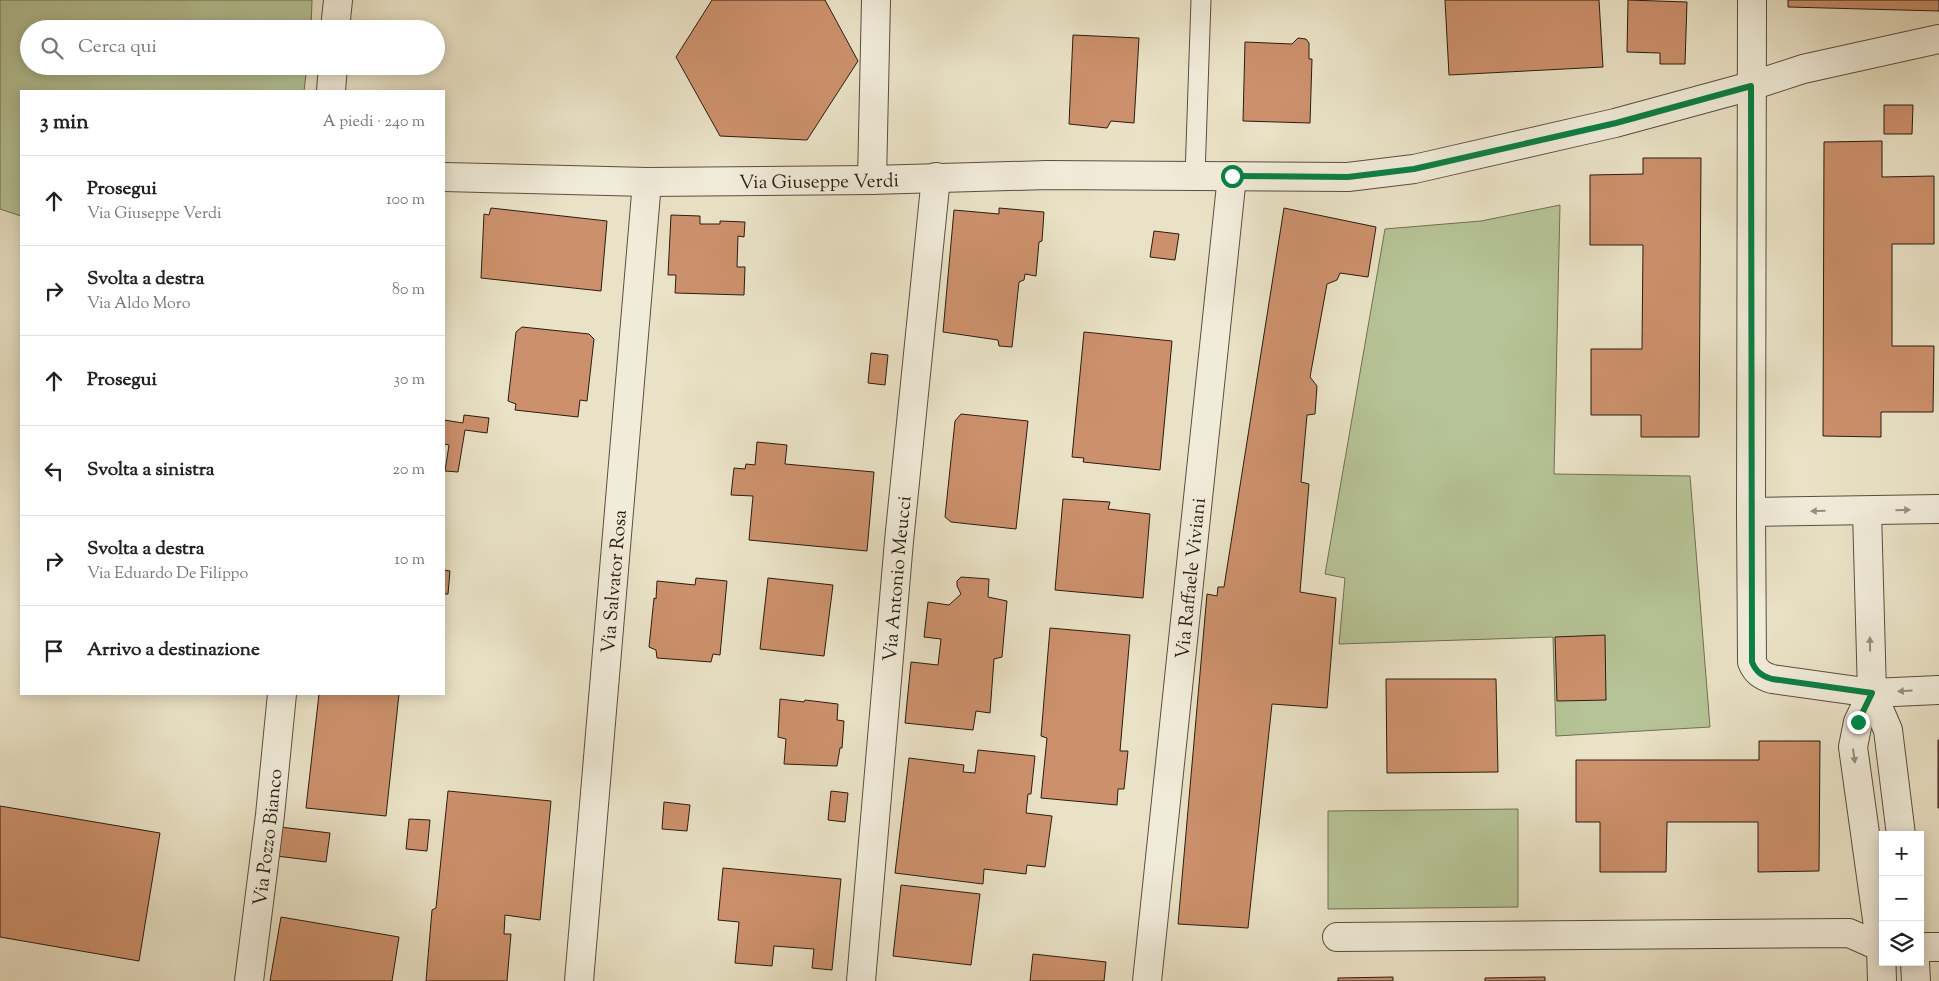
<!DOCTYPE html>
<html lang="it">
<head>
<meta charset="utf-8">
<style>
  body { margin:0; font-family:"Sorts Mill Goudy",serif; background:#f2f2f2; color:#222 }
  .controls { position:absolute; right:15px; bottom:15px; display:grid; overflow:hidden; border-radius:0px; box-shadow:0 2px 12px #0003 }
  .controls button { width:45px; height:45px; display:grid; place-items:center; padding:0; border:0; border-bottom:1px solid #e0e0e0; background:#fff; color:#222; font:25px sans-serif }
  .stop { position:absolute; width:15px; height:15px; margin:-11px; border:4px solid #0b8043; border-radius:50%; background:#fff }
  .stop.end { background:#0b8043; border-color:#fff; box-shadow:0 1px 5px #0008 }
  .list { margin:0; padding:0; list-style:none }
  h2 { display:flex; justify-content:space-between; align-items:center; height:65px; margin:0; padding:0 20px; font-size:21px }
  h2 small { font-size:16px; font-weight:400; color:#767676 }
  .list li { display:grid; grid-template-columns:32px 1fr auto; gap:15px; align-items:center; box-sizing:border-box; height:90px; padding:0 20px; border-top:1px solid #e0e0e0 }
  .list b { display:block; font-size:19px; white-space:nowrap }
  .list p { margin:0; font-size:16px; white-space:nowrap; color:#767676 }
  .list em { font-size:16px; font-style:normal; color:#767676 }
  .icon { flex:none; width:28px; height:28px; fill:none; stroke:currentColor; stroke-width:2; stroke-linecap:round; stroke-linejoin:round }
  .map { position:relative; flex:none; width:1939px; height:981px; overflow:hidden }
  .search { position:absolute; background:#fff; box-shadow:0 2px 12px #0003; left:20px; top:20px; width:425px; height:55px; display:flex; align-items:center; gap:12px; box-sizing:border-box; padding:0 18px; border-radius:28px; color:#767676; font-size:19px }
  .panel { position:absolute; background:#fff; box-shadow:0 2px 12px #0003; left:20px; top:90px; width:425px; height:605px; border-radius:0px }
  .map>svg:first-child { display:block }
</style>
</head>
<body>
<div class="map">
<svg width="1939" height="981" viewBox="0 0 1939 981">
  <rect width="100%" height="100%" fill="#eae2c6"/>
  <filter id="stains"><feTurbulence type="fractalNoise" baseFrequency=".004" numOctaves="4"/><feColorMatrix values="0 0 0 0 .2 0 0 0 0 .09 0 0 0 0 .02 0 0 0 .5 -.17"/></filter>
  <radialGradient id="worn" r=".72"><stop offset=".6" stop-color="#630" stop-opacity="0"/><stop offset="1" stop-color="#630" stop-opacity=".3"/></radialGradient>
  <!-- green -->
  <path fill="#b6c396" stroke="#707055" d="M0 0H312L311 29H29V66H307L304 91H21V216L0 209Z
    M1560 205 1554 474 1690 476 1710 727 1556 736 1553 637 1339 644 1345 578 1325 574 1385 229 1481 221Z
    M1518 809V907L1328 909V811Z"/>
  <!-- building -->
  <path fill="#cc916c" stroke="#2a1c14" d="M712 0H825L858 61 807 140 720 136 676 57Z
    M1445 0H1599L1603 67 1449 75Z
    M1628 0 1687 2 1685 64H1660V53L1627 52Z
    M1788 0H1939V11L1788 7Z
    M1073 35 1139 38 1134 123 1111 121 1107 128 1069 124Z
    M1298 38 1306 39 1309 43V59H1312L1310 123 1243 121 1245 42 1292 44Z
    M1884 105H1913L1912 134H1884Z
    M1882 141V177L1934 176V244H1892V346H1934L1933 412H1881V437L1823 436 1824 142Z
    M1643 158H1701L1699 437H1641V415H1591V349H1642L1643 245H1590V175L1643 174Z
    M491 208 607 221 601 291 481 278 484 214 489 215Z
    M999 208 1044 212 1042 241 1039 242 1036 276 1025 274 1024 280 1019 282 1012 347 999 346 998 340 943 332 954 210 999 214Z
    M1284 208 1376 227 1368 277 1340 273 1337 280 1327 284 1310 377 1317 386 1315 414 1307 415 1301 482 1309 484 1300 592 1336 598 1327 708 1272 704 1248 928 1178 924 1207 594 1217 596 1218 587H1224Z
    M671 215 700 216V224H720V221L745 222 744 237 738 236 737 267H745L744 295 675 293 676 275H668Z
    M1154 231 1179 234 1175 260 1150 257Z
    M522 327 589 334 594 339 587 401 580 400 578 417 515 410 516 404 508 401 516 332Z
    M1084 332 1172 341 1160 470 1083 462 1084 458 1072 457Z
    M871 353 888 355 885 385 868 383Z
    M961 414 1028 421 1016 529 951 522 945 517 955 421Z
    M464 415 489 418 487 433 465 430 458 472 445 471 449 445 444 444V420L463 423Z
    M757 442 787 445 785 464 874 472 867 551 749 540 753 496 731 495 734 468 745 469 746 464 755 465Z
    M1063 499 1110 502 1108 509 1150 514 1143 598 1055 590Z
    M444 570 450 571 448 594H444Z
    M961 577 989 579 988 597 1007 601 1002 657 994 659 990 713 976 711 973 730 905 723 911 662 938 665 941 639 924 637 928 602 949 605 961 594 957 586V581Z
    M696 578 727 581 720 655 713 654 711 662 657 658 656 650 649 647 654 598 656 599 657 581 695 585Z
    M768 578 833 585 824 656 760 649Z
    M1050 628 1130 635 1120 751H1128L1124 789H1118L1117 805 1041 798 1047 738 1041 736Z
    M1605 635 1606 700 1557 701 1555 637Z
    M1386 679H1496L1498 772 1387 773Z
    M319 694H399L386 816 306 808Z
    M780 699 804 702 805 700 838 704 837 720 844 721 842 748H840L837 766 784 764 786 739 778 737Z
    M1938 740H1939V808H1938Z
    M1759 741H1820L1819 871 1758 872V822H1667L1666 872H1600V822H1576V760H1759Z
    M978 750 1035 756 1031 794H1028L1026 813 1052 816 1045 867 1027 865 1026 874 984 869 983 884 895 873 909 758 964 765 963 772 975 773Z
    M448 791 551 801 540 920 505 915 504 934H511L507 981H426L432 910 436 908Z
    M831 791 848 793 845 822 828 820Z
    M664 802 690 805 687 831 662 829Z
    M0 806 160 833 139 961 0 937Z
    M409 819 430 820 427 851 406 849Z
    M280 827 330 833 326 862 276 856Z
    M723 868 841 879 832 970 812 968 814 949 774 946 772 966 735 963 739 922 718 920Z
    M901 885 980 894 971 965 893 956Z
    M281 917 399 937 392 981H270Z
    M1033 954 1106 962 1104 981H1030Z
    M1393 977V981H1338V978Z
    M1545 977V981H1485V978Z"/>
  <g fill="none" stroke-linecap="round" stroke-linejoin="round">
    <!-- lane casing -->
    <g stroke="#5a4e40" stroke-width="21">
      <path id="lane" d="M1195 176 1201 0"/>
    </g>
    <!-- street casing -->
    <g stroke="#5a4e40" stroke-width="30">
      <g id="street">
        <path d="M1752 0 1751 512 1752 662C1756 672 1762 676 1772 679L1872 693 1939 690"/>
        <path d="M335 29 338 0"/>
        <path d="M331 91 333 66"/>
        <path id="s1" d="M444 177 647 182 872 180 1047 175 1348 177 1414 169 1615 123 1751 86 1803 69 1939 39"/>
        <path d="M872 180 876 0"/>
        <path d="M1867 511 1872 693 1888 730 1901 835"/>
        <path d="M1751 512 1939 509"/>
        <path d="M1872 693 1858 722 1853 747 1881 948 1882 981"/>
        <path d="M1337 937 1849 933 1883 948"/>
        <path d="M1920 947H1939"/>
        <path d="M1915 962 1916 981"/>
        <path id="s2" d="M249 981 270 815 282 694"/>
        <path id="s3" d="M579 981 647 182"/>
        <path id="s4" d="M861 981 899 541 936 177"/>
        <path id="s5" d="M1147 981 1232 176"/>
      </g>
    </g>
    <!-- lane -->
    <use href="#lane" stroke="#f1ecda" stroke-width="19"/>
    <!-- street -->
    <use href="#street" stroke="#f1ecda" stroke-width="28"/>
  </g>
  <!-- one-way arrows -->
  <defs><path id="oneway-solid" d="M-6-.8H1V-3.2L6.5 0L1 3.2V.8H-6Z" transform="scale(1.25)"/></defs>
  <g fill="#978e81">
    <use href="#oneway-solid" transform="translate(1903 510) rotate(-1)"/>
    <use href="#oneway-solid" transform="translate(1818 511) rotate(179)"/>
    <use href="#oneway-solid" transform="translate(1870 644) rotate(-91)"/>
    <use href="#oneway-solid" transform="translate(1905 691) rotate(177)"/>
    <use href="#oneway-solid" transform="translate(1854 756) rotate(82)"/>
  </g>
  <g fill="none" stroke-linecap="round" stroke-linejoin="round">
    <!-- route -->
    <path stroke="#0b8043" stroke-width="6" d="M1232 176 1348 177 1414 169 1616 123 1751 86 1752 662C1756 672 1762 676 1772 679L1872 693 1858 722"/>
  </g>
  <g text-anchor="middle" stroke-width="5" stroke-linejoin="round" paint-order="stroke">
    <!-- street labels -->
    <g font-size="19" fill="#2a1c14" stroke="#f1ecda">
      <text dy="7" stroke="none"><textPath href="#s1" startOffset="375">Via Giuseppe Verdi</textPath></text>
      <text dy="7" stroke="none"><textPath href="#s4" startOffset="404">Via Antonio Meucci</textPath></text>
      <text dy="7" stroke="none"><textPath href="#s5" startOffset="405">Via Raffaele Viviani</textPath></text>
      <text dy="7" stroke="none"><textPath href="#s3" startOffset="401">Via Salvator Rosa</textPath></text>
      <text dy="7" stroke="none"><textPath href="#s2" startOffset="145">Via Pozzo Bianco</textPath></text>
    </g>
  </g>
  <rect width="100%" height="100%" filter="url(#stains)"/>
  <rect width="100%" height="100%" fill="url(#worn)"/>
</svg>
<div class="controls">
<button>+</button>
<button>−</button>
<button><svg class="icon" aria-label="layers" viewBox="0 0 24 24"><path d="M12 4l9 5-9 5-9-5zM3 14l9 5 9-5"/></svg></button>
</div>
<div class="stop" style="left:1232px;top:176px"></div>
<div class="stop end" style="left:1858px;top:722px"></div>
<div class="search"><svg class="icon" aria-label="search" viewBox="0 0 24 24"><circle cx="10" cy="10" r="6"/><path d="M15 15l6 6"/></svg>Cerca qui</div>
<section class="panel">
<h2>3 min<small>A piedi · 240 m</small></h2>
<ul class="list">
<li><svg class="icon" aria-label="ahead" viewBox="0 0 24 24"><path d="M12 20V5M6 11l6-6 6 6"/></svg><div><b>Prosegui</b><p>Via Giuseppe Verdi</p></div><em>100 m</em></li>
<li><svg class="icon" aria-label="right" viewBox="0 0 24 24"><path d="M7 20v-9h11M14 6l5 5-5 5"/></svg><div><b>Svolta a destra</b><p>Via Aldo Moro</p></div><em>80 m</em></li>
<li><svg class="icon" aria-label="ahead" viewBox="0 0 24 24"><path d="M12 20V5M6 11l6-6 6 6"/></svg><div><b>Prosegui</b></div><em>30 m</em></li>
<li><svg class="icon" aria-label="left" viewBox="0 0 24 24"><path d="M17 20v-9H6M10 6l-5 5 5 5"/></svg><div><b>Svolta a sinistra</b></div><em>20 m</em></li>
<li><svg class="icon" aria-label="right" viewBox="0 0 24 24"><path d="M7 20v-9h11M14 6l5 5-5 5"/></svg><div><b>Svolta a destra</b><p>Via Eduardo De Filippo</p></div><em>10 m</em></li>
<li><svg class="icon" aria-label="arrive" viewBox="0 0 24 24"><path d="M6 21V4h12l-3 4 3 4H6"/></svg><div><b>Arrivo a destinazione</b></div></li>
</ul>
</section>
</div>
</body>
</html>
